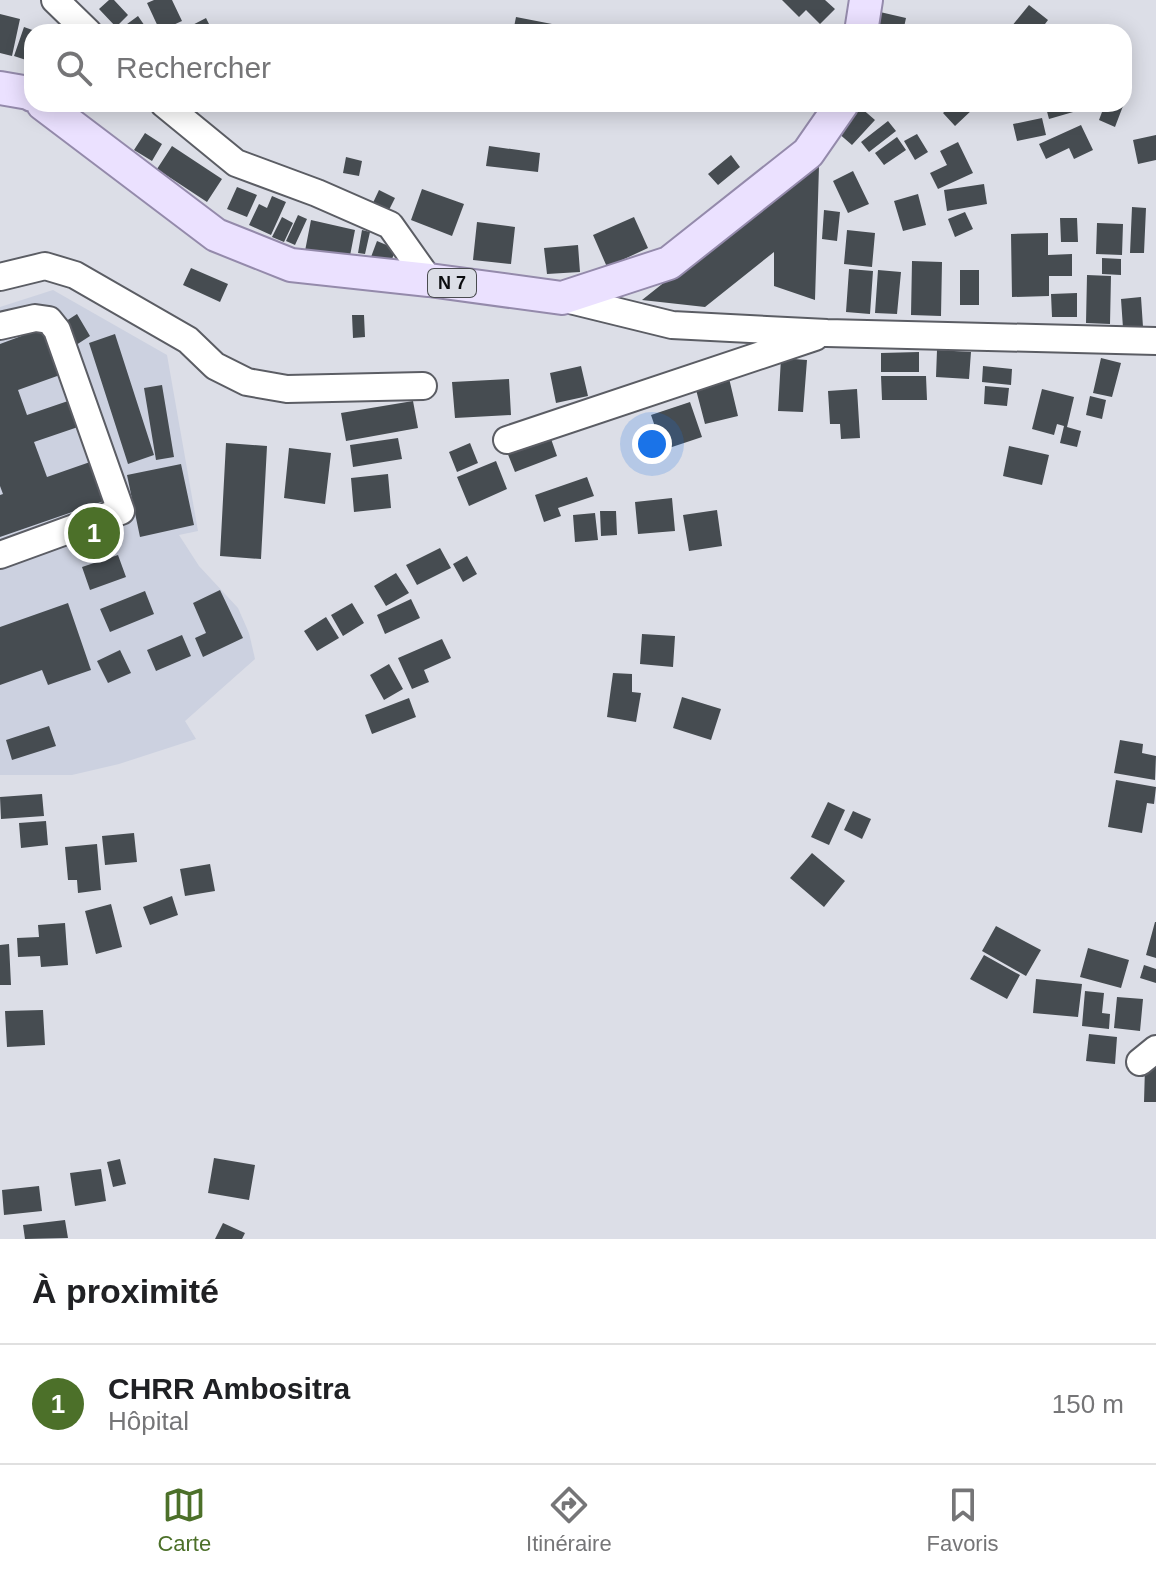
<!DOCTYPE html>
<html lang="fr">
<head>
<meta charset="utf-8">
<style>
  body { margin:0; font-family:Helvetica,sans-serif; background:#f6f6f6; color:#202124 }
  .you { position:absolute; left:652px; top:444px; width:28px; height:28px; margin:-20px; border:6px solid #fff; border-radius:50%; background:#1a73e8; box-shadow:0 0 0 12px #1a73e833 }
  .badge { display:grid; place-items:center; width:52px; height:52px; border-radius:50%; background:#4c7029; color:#fff; font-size:26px; font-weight:700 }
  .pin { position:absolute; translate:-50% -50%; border:4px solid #fff; box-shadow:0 2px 8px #0006 }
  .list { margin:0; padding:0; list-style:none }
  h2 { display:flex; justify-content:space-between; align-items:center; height:104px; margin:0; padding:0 32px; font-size:34px }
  h2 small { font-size:26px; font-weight:400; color:#757577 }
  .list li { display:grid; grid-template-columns:52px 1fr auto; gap:24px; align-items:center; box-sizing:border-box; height:120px; padding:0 32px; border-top:2px solid #e0e0e0 }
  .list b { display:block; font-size:30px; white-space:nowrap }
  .list p { margin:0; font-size:26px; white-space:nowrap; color:#757577 }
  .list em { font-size:26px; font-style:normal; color:#757577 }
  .icon { flex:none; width:44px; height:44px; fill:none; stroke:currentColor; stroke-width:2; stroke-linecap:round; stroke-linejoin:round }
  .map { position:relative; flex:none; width:1156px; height:1239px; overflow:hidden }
  .search { position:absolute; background:#fff; box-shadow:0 4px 20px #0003; left:24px; right:24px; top:24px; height:88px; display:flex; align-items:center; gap:20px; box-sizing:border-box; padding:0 28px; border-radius:24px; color:#757577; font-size:30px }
  .sheet { height:224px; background:#fff }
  nav { display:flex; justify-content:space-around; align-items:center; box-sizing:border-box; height:112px; border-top:2px solid #e0e0e0; background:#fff; font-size:22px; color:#757577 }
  nav a { display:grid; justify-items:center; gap:4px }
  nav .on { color:#4c7029 }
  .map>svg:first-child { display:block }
</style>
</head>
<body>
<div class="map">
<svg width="1156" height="1239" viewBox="0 0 1156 1239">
  <rect width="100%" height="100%" fill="#dcdee7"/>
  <!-- built -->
  <path fill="#ccd1e0" d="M53 290 167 355 198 531 179 535 199 566 238 608 249 633 255 659 185 721 196 739 119 764 72 775H0V307Z"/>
  <!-- building -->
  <path fill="#464c51" d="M109 0H114L128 15 116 27 99 9Z
    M154 0H172L182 21 160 31 147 3Z
    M782 0H825L835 9 820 24 806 10 799 17Z
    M1029 5 1048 20 1039 32H1018L1011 27Z
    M880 12 906 18 903 32H892L876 28Z
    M0 14 20 19 12 56 0 53Z
    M138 16 149 32H126L123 27Z
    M516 17 552 24 551 32H513Z
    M206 18 213 32H179Z
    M24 27 38 32H32V62L14 56Z
    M953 104H969L973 109 955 126 943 113Z
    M1045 104H1078L1080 110 1049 119Z
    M1105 104 1123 106 1115 127 1099 120Z
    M860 107 875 120 852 145 837 132Z
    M1042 118 1046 135 1017 141 1013 124Z
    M888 121 896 131 869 152 861 142Z
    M1081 125 1093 150 1074 159 1069 148 1046 159 1039 144Z
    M145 133 162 144 152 161 134 150Z
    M917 134 928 152 915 160 904 141Z
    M1156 135V160L1138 164 1133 140Z
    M897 137 906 150 884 165 875 153Z
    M958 142 973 173 938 189 930 173 947 165 940 151Z
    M172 146 222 179 207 202 157 169Z
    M489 146 540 153 538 172 486 166Z
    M731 155 740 167 718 185 708 174Z
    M346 157 362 161 359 176 343 173Z
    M811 166H819L815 300 774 286V252L705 307 642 300Z
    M853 171 869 204 848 213 833 181Z
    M984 184 987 204 947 211 944 190Z
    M237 187 257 195 247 217 227 209Z
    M422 189 464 204 452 236 411 220Z
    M379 190 395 198 387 214 371 207Z
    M918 194 926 225 903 231 894 201Z
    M272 196 286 202 271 235 249 225 259 204 267 208Z
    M1132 207 1146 208 1144 253H1130Z
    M824 210 840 212 837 241 822 239Z
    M965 212 973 229 955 237 948 219Z
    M298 215 307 219 295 245 286 241Z
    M282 217 293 223 284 242 272 237Z
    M634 217 648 248 607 267 593 235Z
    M1060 218H1077L1078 242H1061Z
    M311 220 355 230 349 261 305 251Z
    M477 222 515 227 511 264 473 260Z
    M1097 223 1123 224 1122 255 1096 254Z
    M362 230 370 232 365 254 358 253Z
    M847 230 875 233 872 267 844 264Z
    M1048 233V255L1072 254V276H1049V296L1012 297 1011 234Z
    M377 241 396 249 390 264 371 257Z
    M578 245 580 272 547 274 544 248Z
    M1102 258 1121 259V275L1102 274Z
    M912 261 942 262 941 316 911 315Z
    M191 268 228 284 220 302 183 285Z
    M849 269 873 271 870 314 846 312Z
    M878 270 901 272 897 314 875 313Z
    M960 270H979V305H960Z
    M1087 275 1111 276 1110 324 1086 323Z
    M1077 293V317H1052L1051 294Z
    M1141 297 1143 327 1123 328 1121 299Z
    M77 314 90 336 73 347 60 325Z
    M352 315H364L365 337 353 338Z
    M43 328 60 375 18 390 27 415 68 401 78 427 34 442 47 477 90 462 104 501 0 537V495L3 494 0 486V344Z
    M115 334 154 455 128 464 89 343Z
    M937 350 971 352 969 379 936 377Z
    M919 352V372H881V353Z
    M781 358 807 360 803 412 778 411Z
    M1101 358 1121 363 1112 397 1093 393Z
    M581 366 588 396 556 403 550 373Z
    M983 366 1012 369 1011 385 982 382Z
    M728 374 738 416 705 424 694 382Z
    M881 376H926L927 400H882Z
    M509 379 511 415 455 418 452 382Z
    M162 385 174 457 156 460 144 388Z
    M985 386 1009 388 1007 406 984 404Z
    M857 389 860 438 841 439 840 424H830L828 391Z
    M1042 389 1074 397 1067 427 1081 431 1077 447 1060 443 1064 426 1057 424 1054 435 1032 429Z
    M1090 396 1106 400 1102 419 1086 415Z
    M413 401 418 428 346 441 341 413Z
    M690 402 702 437 663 450 651 415Z
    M550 436 557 456 515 472 507 452Z
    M398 438 402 459 353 467 350 445Z
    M226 443 267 446 261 559 220 556Z
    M470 443 478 463 457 472 449 452Z
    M1009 446 1049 455 1042 485 1003 476Z
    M289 448 331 453 325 504 284 498Z
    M496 461 507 489 469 506 457 477Z
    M181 464 194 525 140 537 127 475Z
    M388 474 391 508 354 512 351 478Z
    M587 477 594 496 558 508 561 516 544 522 535 495Z
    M672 498 675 531 638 534 635 502Z
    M717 510 722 546 689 551 683 515Z
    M600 511H616L617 535 601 536Z
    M595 513 598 540 575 542 573 515Z
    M440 548 451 568 417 585 406 565Z
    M118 555 126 577 90 590 82 567Z
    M467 556 477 574 463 582 453 564Z
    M396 573 409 593 386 606 374 586Z
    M220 590 243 638 203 657 195 638 206 633 193 603Z
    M145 591 154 614 110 632 100 609Z
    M411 599 420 618 385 634 377 615Z
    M68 603 91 670 48 685 42 670 0 685V627Z
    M352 603 364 623 343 636 331 615Z
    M326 617 339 638 317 651 304 631Z
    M642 634 675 636 673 667 640 664Z
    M182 635 191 656 156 671 147 650Z
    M442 639 451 658 424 670 429 682 412 689 398 658Z
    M120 650 131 673 108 683 97 661Z
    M389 664 403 689 384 700 370 675Z
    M613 673 632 674V692L641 693 636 722 607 717Z
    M682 697 721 709 711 740 673 728Z
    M409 698 416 717 372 734 365 715Z
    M49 726 56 746 12 760 6 740Z
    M1120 740 1143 744 1142 753 1156 756 1155 780 1114 773Z
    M1116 780 1156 787 1154 804 1147 803 1142 833 1108 827Z
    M42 794 44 816 1 819 0 797Z
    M828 802 845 810 829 845 811 837Z
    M853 811 871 819 862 839 844 830Z
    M46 821 48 845 21 848 19 823Z
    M134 833 137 862 105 865 102 836Z
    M97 844 101 890 78 893 77 880H68L65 847Z
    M812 853 845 881 824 907 790 878Z
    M210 864 215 891 185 896 180 869Z
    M172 896 178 915 150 925 143 907Z
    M111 904 122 947 96 954 85 911Z
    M1155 922H1156V958L1146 955Z
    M65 923 68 965 41 967 40 956 18 957 17 938 39 937 38 925Z
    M996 926 1041 950 1026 976 982 951Z
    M9 944 11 985H0V945Z
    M1088 948 1129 960 1121 988 1080 977Z
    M984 955 1020 975 1007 999 970 979Z
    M1144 965 1156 969V983L1140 978Z
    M1036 979 1082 984 1078 1017 1033 1013Z
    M1085 991 1104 993 1102 1013 1110 1014 1109 1029 1082 1026Z
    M1117 997 1143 999 1140 1031 1114 1028Z
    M43 1010 45 1045 7 1047 5 1011Z
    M1089 1034 1117 1037 1115 1064 1086 1061Z
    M1145 1067H1156V1102H1144Z
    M214 1158 255 1165 249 1200 208 1193Z
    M120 1159 126 1184 113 1187 107 1162Z
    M101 1169 106 1201 75 1206 70 1173Z
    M39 1186 42 1211 4 1215 2 1190Z
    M65 1220 68 1238 25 1239 23 1225Z
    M223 1223 245 1233 242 1239H215Z"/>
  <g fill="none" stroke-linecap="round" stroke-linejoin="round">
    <!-- minor casing -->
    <g stroke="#5b5d64" stroke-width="30">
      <path id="minor" d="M55 0 88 32
        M164 104 236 163 317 193 390 225 429 280
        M0 277 45 266 75 275 188 340 215 366 247 382 287 389 423 386
        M562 298 672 325 827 333 1156 341
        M0 326 35 318 49 320 57 330 121 511 0 555
        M507 440 815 337
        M1140 1062 1156 1049"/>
    </g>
    <!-- major casing -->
    <g stroke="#948aab" stroke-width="36">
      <path id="major" d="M861 32 866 0
        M0 88 29 93 32 95
        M43 104 216 235 291 265 429 280 562 298 669 263 808 153 842 104"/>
    </g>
    <!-- minor -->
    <use href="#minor" stroke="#fff" stroke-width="26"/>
    <!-- major -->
    <use href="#major" stroke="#ebe1ff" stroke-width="32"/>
  </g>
  <g text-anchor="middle" stroke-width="8" stroke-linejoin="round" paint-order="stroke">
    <!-- shield labels -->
    <rect fill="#dcdee7" stroke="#4a4c50" stroke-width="2" x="428" y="269" width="48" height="28" rx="6"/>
    <g font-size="18" font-weight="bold" fill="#0c0d10">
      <text x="452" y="289">N 7</text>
    </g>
  </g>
</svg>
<div class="you"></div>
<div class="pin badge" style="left:94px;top:533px">1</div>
<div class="search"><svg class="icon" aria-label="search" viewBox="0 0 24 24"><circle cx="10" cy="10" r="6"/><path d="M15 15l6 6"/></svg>Rechercher</div>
</div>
<section class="sheet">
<h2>À proximité<small></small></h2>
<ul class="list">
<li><span class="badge">1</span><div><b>CHRR Ambositra</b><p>Hôpital</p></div><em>150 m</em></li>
</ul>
</section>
<nav>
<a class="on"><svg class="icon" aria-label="map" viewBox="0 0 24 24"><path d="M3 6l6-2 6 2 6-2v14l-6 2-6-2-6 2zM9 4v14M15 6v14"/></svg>Carte</a>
<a><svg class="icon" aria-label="directions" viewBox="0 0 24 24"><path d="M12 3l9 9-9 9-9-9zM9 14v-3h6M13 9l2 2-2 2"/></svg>Itinéraire</a>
<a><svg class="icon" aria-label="saved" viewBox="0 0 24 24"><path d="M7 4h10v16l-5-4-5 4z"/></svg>Favoris</a>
</nav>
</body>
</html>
